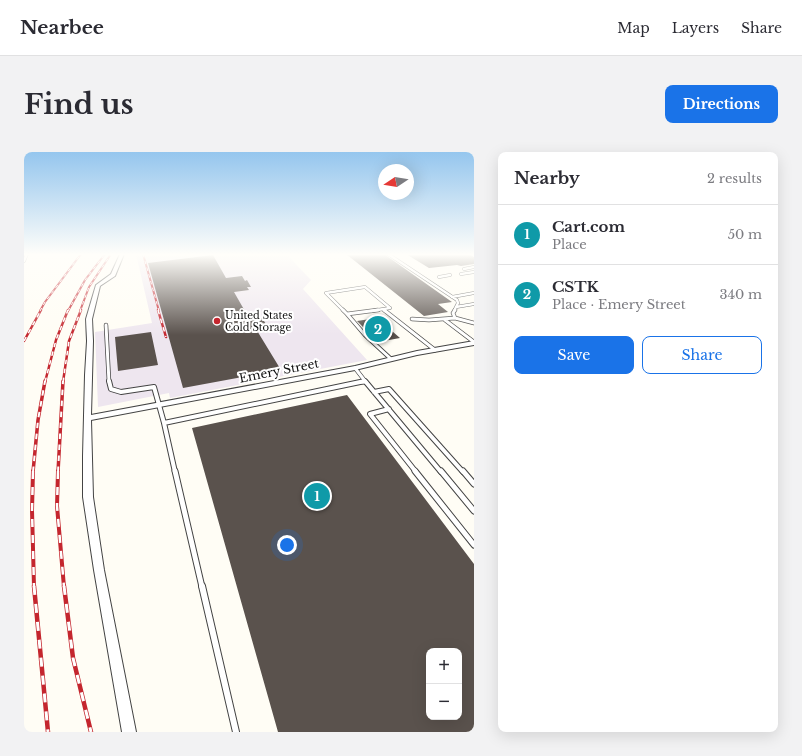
<!DOCTYPE html>
<html lang="en">
<head>
<meta charset="utf-8">
<style>
  body { margin:0; font-family:"Libre Baskerville",serif; background:#f2f2f3; color:#2b2b33 }
  .controls { position:absolute; right:12px; bottom:12px; display:grid; overflow:hidden; border-radius:8px; box-shadow:0 4px 16px #0002 }
  .controls button { width:36px; height:36px; display:grid; place-items:center; padding:0; border:0; border-bottom:1px solid #e1e1e2; background:#fff; color:#2b2b33; font:20px sans-serif }
  .compass { position:absolute; left:354px; top:12px; width:36px; height:36px; border-radius:50%; background:#fff; box-shadow:0 4px 16px #0002; rotate:258deg }
  .you { position:absolute; left:263px; top:393px; width:14px; height:14px; margin:-10px; border:3px solid #fff; border-radius:50%; background:#1a73e8; box-shadow:0 0 0 6px #1a73e833 }
  .badge { display:grid; place-items:center; width:26px; height:26px; border-radius:50%; background:#1a73e8; color:#fff; font-size:13px; font-weight:700 }
  .pin { position:absolute; translate:-50% -50%; border:2px solid #fff; box-shadow:0 1px 4px #0006 }
  .list { margin:0; padding:0; list-style:none }
  h2 { display:flex; justify-content:space-between; align-items:center; height:52px; margin:0; padding:0 16px; font-size:17px }
  h2 small { font-size:13px; font-weight:400; color:#7c7c81 }
  .list li { display:grid; grid-template-columns:26px 1fr auto; gap:12px; align-items:center; box-sizing:border-box; height:60px; padding:0 16px; border-top:1px solid #e1e1e2 }
  .list b { display:block; font-size:15px; white-space:nowrap }
  .list p { margin:0; font-size:13px; white-space:nowrap; color:#7c7c81 }
  .list em { font-size:13px; font-style:normal; color:#7c7c81 }
  .actions { display:flex; gap:8px; padding:12px 16px }
  .actions a { flex:1; padding:9px 0; border:1px solid #1a73e8; border-radius:8px; text-align:center; font-size:14px; color:#1a73e8 }
  .actions .main { background:#1a73e8; color:#fff }
  .map { position:relative; flex:none; width:450px; height:580px; overflow:hidden; border-radius:8px }
  header { display:flex; align-items:center; gap:24px; box-sizing:border-box; height:56px; padding:0 20px; background:#fff; border-bottom:1px solid #e1e1e2 }
  header strong { font-size:19px }
  nav { display:flex; gap:22px; margin-inline-start:auto; font-size:14px }
  .intro { display:flex; align-items:center; justify-content:space-between; box-sizing:border-box; height:96px; padding:0 24px }
  h1 { margin:0; font-size:28px }
  .button { padding:10px 18px; border-radius:8px; background:#1a73e8; color:#fff; font-size:14px; font-weight:700 }
  main { display:flex; gap:24px; padding:0 24px }
  aside { flex:1; background:#fff; border-radius:8px; box-shadow:0 4px 16px #0002 }
  .map>svg:first-child { display:block }
</style>
</head>
<body>
<header>
<strong>Nearbee</strong>
<nav><a>Map</a><a>Layers</a><a>Share</a></nav>
</header>
<div class="intro"><h1>Find us</h1><a class="button">Directions</a></div>
<main>
<div class="map">
<svg width="450" height="580" viewBox="0 0 450 580">
  <rect width="100%" height="100%" fill="#fffdf5"/>
  <!-- industrial -->
  <path fill="#eee6ef" d="M112 102H262L287 128 279 137 343 208 146 246 145 241 74 255 71 180 128 171Z"/>
  <!-- building -->
  <path fill="#5a524d" fill-rule="evenodd" d="M322 102H360L428 150 414 152 424 160 400 164Z
    M382 102H445L450 105V112L437 114 433 113 405 116Z
    M189 103 202 126 218 124 221 129 223 128 227 135H223L225 138 210 140 226 168 238 166 244 175 232 177 257 218 159 236 124 111Z
    M353 166 376 186 354 190 333 169Z
    M127 180 134 213 94 219 91 185Z
    M323 243 450 412V580H254L168 276ZM405 499H435V565H405Z"/>
  <g fill="none" stroke-linecap="round" stroke-linejoin="round">
    <!-- service-far4 casing -->
    <g stroke="#444" stroke-width="3.5">
      <path id="service-far4" d="M364 102 433 148 434 151 430 159
        M0 109 3 102
        M440 117 450 115
        M437 122 450 120
        M415 125 426 123
        M302 141 320 159
        M302 141 341 135 366 156
        M428 145 450 141
        M432 155 450 152
        M359 157 361 159
        M347 159 366 156"/>
    </g>
    <!-- service-far3 casing -->
    <g stroke="#444" stroke-width="4.5">
      <path id="service-far3" d="M319 158 323 162 354 158
        M360 158 411 198
        M431 158 429 161 431 166
        M323 162 341 183 367 207
        M388 167 405 168 431 166 450 171
        M421 168 450 190
        M82 173 85 230
        M331 216 341 229
        M337 230H342"/>
    </g>
    <!-- service-far2 casing -->
    <g stroke="#444" stroke-width="6">
      <path id="service-far2" d="M85 229 87 237 97 240 130 235 140 271
        M350 240 365 237 439 320
        M365 257 346 262 392 320
        M151 320 140 271 341 229 417 320"/>
    </g>
    <!-- service-far1 casing -->
    <g stroke="#444" stroke-width="7">
      <path id="service-far1" d="M151 319 178 435
        M391 319 450 393
        M417 319 450 359
        M439 319 450 332"/>
    </g>
    <!-- service casing -->
    <g stroke="#444" stroke-width="8">
      <path id="service" d="M178 434 212 580"/>
    </g>
    <!-- minor casing -->
    <g stroke="#444" stroke-width="2">
      <path id="minor" d="M96 102H100L91 124 76 134 68 167 69 189 67 263 331 214 393 199 450 189V193L393 203 331 218 67 268 69 345 80 418 112 580H98L70 418 59 345V304L61 223 63 189 62 167 72 133 87 122Z"/>
    </g>
    <!-- service-far4 -->
    <use href="#service-far4" stroke="#fff" stroke-width="2.5"/>
    <!-- service-far3 -->
    <use href="#service-far3" stroke="#fff" stroke-width="3"/>
    <!-- service-far2 -->
    <use href="#service-far2" stroke="#fff" stroke-width="4"/>
    <!-- service-far1 -->
    <use href="#service-far1" stroke="#fff" stroke-width="5"/>
    <!-- service -->
    <use href="#service" stroke="#fff" stroke-width="6"/>
    <!-- minor -->
    <use href="#minor" fill="#fff" fill-rule="evenodd"/>
    <!-- rail-far4 casing -->
    <g stroke="#c4262e" stroke-width="2">
      <path id="rail-far4" d="M119 102 135 159
        M16 159 21 150 57 102
        M44 159 61 128 81 102
        M56 159 65 135 87 102"/>
    </g>
    <!-- rail-far3 casing -->
    <g stroke="#c4262e" stroke-width="2.5">
      <path id="rail-far3" d="M134 158 142 185
        M0 189 17 158
        M21 230 32 188 44 158
        M39 230 45 189 57 158"/>
    </g>
    <!-- rail-far2 casing -->
    <g stroke="#c4262e" stroke-width="3.5">
      <path id="rail-far2" d="M9 320 14 268 21 229
        M34 320 39 229"/>
    </g>
    <!-- rail-far1 casing -->
    <g stroke="#c4262e" stroke-width="4">
      <path id="rail-far1" d="M9 319 8 358 10 435
        M34 319 33 354 40 435"/>
    </g>
    <!-- rail casing -->
    <g stroke="#c4262e" stroke-width="4.5">
      <path id="rail" d="M10 434 24 580
        M40 434 49 506 67 580"/>
    </g>
    <!-- rail-far4 -->
    <use href="#rail-far4" stroke="#fff" stroke-width="1" stroke-dasharray="3.5" stroke-linecap="butt"/>
    <!-- rail-far3 -->
    <use href="#rail-far3" stroke="#fff" stroke-width="1.5" stroke-dasharray="4.5" stroke-linecap="butt"/>
    <!-- rail-far2 -->
    <use href="#rail-far2" stroke="#fff" stroke-width="2" stroke-dasharray="5.5" stroke-linecap="butt"/>
    <!-- rail-far1 -->
    <use href="#rail-far1" stroke="#fff" stroke-width="2.5" stroke-dasharray="8" stroke-linecap="butt"/>
    <!-- rail -->
    <use href="#rail" stroke="#fff" stroke-width="3" stroke-dasharray="9" stroke-linecap="butt"/>
  </g>
  <!-- sky -->
  <linearGradient id="sky" x2="0" y2="1"><stop stop-color="#95c6ee"/><stop offset="0.56" stop-color="#fffefa"/><stop offset="1" stop-color="#fffefa" stop-opacity="0"/></linearGradient>
  <rect width="450" height="183" fill="url(#sky)"/>
  <!-- markers -->
  <circle fill="#c4262e" stroke="#fff" stroke-width="1.5" cx="193" cy="169" r="4"/>
  <g text-anchor="middle" stroke-width="4" stroke-linejoin="round" paint-order="stroke">
    <!-- far-poi labels -->
    <g font-size="10" fill="#111" stroke="#fff" text-anchor="start">
      <text x="201" y="167">United States<tspan x="201" dy="12">Cold Storage</tspan></text>
    </g>
    <!-- street labels -->
    <g font-size="12" fill="#111" stroke="#fff">
      <text transform="translate(255 219) rotate(-11)" y="4">Emery Street</text>
    </g>
  </g>
</svg>
<div class="controls">
<button>+</button>
<button>−</button>
</div>
<svg class="compass" viewBox="-18 -18 36 36"><path d="M0-13l5 13h-10z" fill="#e53935"/><path d="M0 13l5-13h-10z" fill="#7c7c81"/></svg>
<div class="you"></div>
<div class="pin badge" style="left:293px;top:344px;background:#0f9aa8">1</div>
<div class="pin badge" style="left:354px;top:177px;background:#0f9aa8">2</div>
</div>
<aside>
<h2>Nearby<small>2 results</small></h2>
<ul class="list">
<li><span class="badge" style="background:#0f9aa8">1</span><div><b>Cart.com</b><p>Place</p></div><em>50 m</em></li>
<li><span class="badge" style="background:#0f9aa8">2</span><div><b>CSTK</b><p>Place · Emery Street</p></div><em>340 m</em></li>
</ul>
<div class="actions"><a class="main">Save</a><a>Share</a></div>
</aside>
</main>
</body>
</html>
